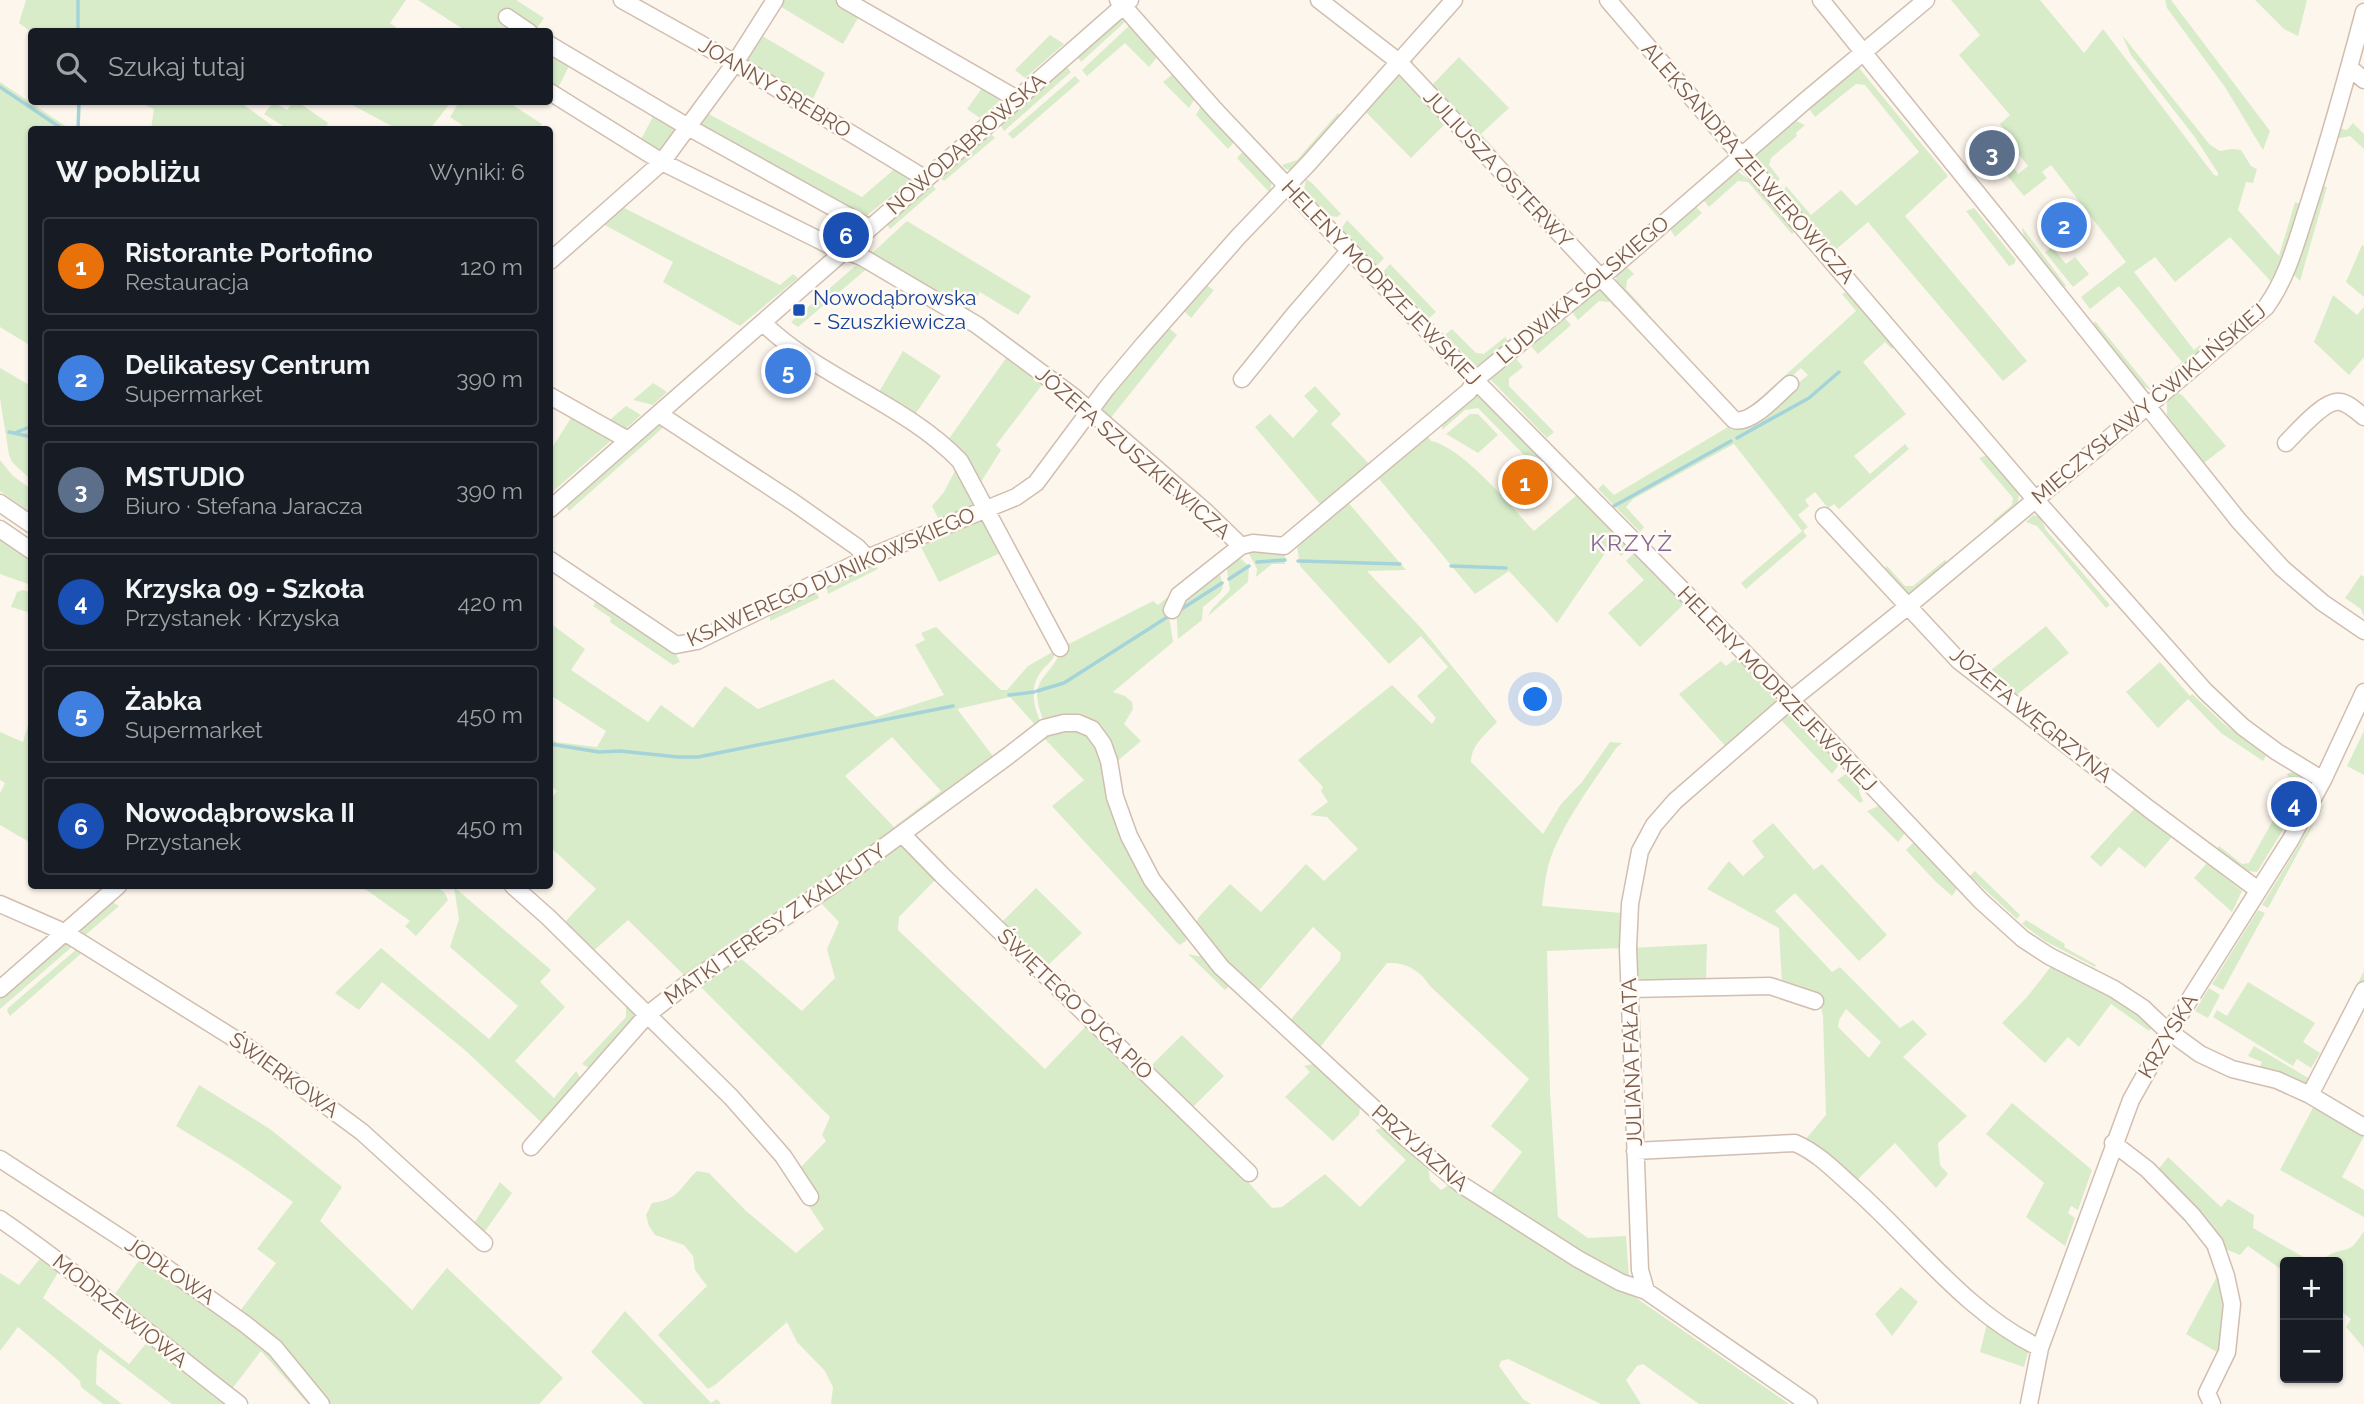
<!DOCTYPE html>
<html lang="pl">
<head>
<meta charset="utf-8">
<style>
  body { margin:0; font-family:Raleway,sans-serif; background:#242831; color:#f1f3f6 }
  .controls { position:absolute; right:21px; bottom:21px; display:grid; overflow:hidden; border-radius:7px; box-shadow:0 2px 5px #0004 }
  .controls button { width:63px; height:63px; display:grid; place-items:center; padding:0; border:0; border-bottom:2px solid #363941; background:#171b24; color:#f1f3f6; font:35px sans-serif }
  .you { position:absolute; left:1536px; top:700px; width:24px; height:24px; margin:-18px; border:5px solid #fff; border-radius:50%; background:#1a73e8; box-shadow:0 0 0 10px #1a73e833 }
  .badge { display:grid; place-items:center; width:46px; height:46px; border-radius:50%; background:#0f766e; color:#fff; font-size:23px; font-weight:700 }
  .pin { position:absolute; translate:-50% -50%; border:4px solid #fff; box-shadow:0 2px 7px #0006 }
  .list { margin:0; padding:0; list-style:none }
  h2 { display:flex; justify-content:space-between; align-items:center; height:91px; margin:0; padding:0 28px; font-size:30px }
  h2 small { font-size:23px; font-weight:400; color:#9ea1a6 }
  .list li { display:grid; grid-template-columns:46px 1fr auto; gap:21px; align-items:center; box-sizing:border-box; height:98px; margin:0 14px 14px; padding:0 14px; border:2px solid #363941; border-radius:7px }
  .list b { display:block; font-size:26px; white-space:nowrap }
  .list p { margin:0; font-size:23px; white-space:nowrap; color:#9ea1a6 }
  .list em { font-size:23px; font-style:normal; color:#9ea1a6 }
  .icon { flex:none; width:38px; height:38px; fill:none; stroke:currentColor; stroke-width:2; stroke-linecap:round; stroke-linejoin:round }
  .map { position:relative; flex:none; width:2364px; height:1404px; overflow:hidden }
  .search { position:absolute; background:#171b24; box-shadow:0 2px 5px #0004; left:28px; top:28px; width:525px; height:77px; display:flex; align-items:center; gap:18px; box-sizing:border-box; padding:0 24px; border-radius:7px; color:#9ea1a6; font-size:26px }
  .panel { position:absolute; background:#171b24; box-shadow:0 2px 5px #0004; left:28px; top:126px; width:525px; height:763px; border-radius:7px }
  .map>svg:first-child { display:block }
</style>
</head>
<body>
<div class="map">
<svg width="2364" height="1404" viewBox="0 0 2364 1404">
  <rect width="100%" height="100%" fill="#fdf6ec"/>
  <!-- green -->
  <path fill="#d8ecc9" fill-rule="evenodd" d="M26 0H406L390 23 401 31 31 32 19 23Z
    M418 0H516L544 18 535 31H466Z
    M782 0H840L861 13 843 44 778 5Z
    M1951 0H2040L2084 53 2103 29 2214 175 2218 176V173L2194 136 2131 55 2122 35 2210 145 2220 151 2232 149 2241 150 2251 166 2257 169 2253 183 2246 182 2238 210 2279 256 2295 202 2303 205 2274 285 2230 237 2175 282 2155 257 2134 272 2194 350 2200 345 2205 353 2175 378 2170 372 2182 362 2119 286 2090 309 2081 297 2126 262 2051 165 2042 172 2047 178 2024 196 2006 174 2011 164 2018 174 2028 166 2003 135 2006 132 2000 124 2010 115 1959 55 1980 35Z
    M2165 0H2171L2270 131 2263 150 2225 87 2167 8Z
    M2255 0H2307L2298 36 2284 29Z
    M1119 20 1126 21 1081 62 1077 56 1114 22Z
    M1131 24 1158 56 1149 67 1125 43 1087 76 1082 70Z
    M759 34 825 73 811 103 745 62Z
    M1050 35 1064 44 1025 78 1015 70Z
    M1431 35H1437L1431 37 1413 60V65L1433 84 1459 57 1509 108 1481 134 1499 154 1494 156 1409 62Z
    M550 50 570 64 556 92 550 88Z
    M1066 66 1071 72 1004 131 1000 124Z
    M1859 68 1948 176 1905 216 2027 361 2003 381 1868 222 1832 253 1782 193 1786 186 1811 215 1841 190 1856 206 1919 152 1865 85 1856 84 1815 117 1808 107 1848 73Z
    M1173 74 1196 97 1189 108 1163 82Z
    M1396 74H1402L1448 121 1411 158 1364 110Z
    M1075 76 1080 81 1013 139 1008 134Z
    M0 82 70 129 32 130 31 346 0 327Z
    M985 84 1004 97 980 118 967 109Z
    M138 102H245L244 105 277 129H151L154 109Z
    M273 102 287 110 293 102H298L328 123 325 129H288L264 114Z
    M347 102H451L430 129H397Z
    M459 102H508L542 124 538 129H468L450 117Z
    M1202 104 1236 140 1228 149 1196 115Z
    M655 113 680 130 662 154 638 145Z
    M707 113 862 197 898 166 913 178 864 218 698 126Z
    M1338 113 1342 117 1292 170 1285 169 1282 165 1297 160Z
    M1794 120 1805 125 1796 133 1797 136 1771 158 1769 165 1780 179 1776 182H1772L1755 160V155Z
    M2353 123 2364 134V149L2350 136 2340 138 2336 135 2339 128 2347 130Z
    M990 133 995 138 944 181 939 177Z
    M1245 149 1272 181 1270 193 1237 158Z
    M1736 170 1755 184 1795 231 1792 234 1748 182 1738 181 1709 207 1701 197Z
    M1306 179 1312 183 1341 214 1337 217 1330 216 1304 190Z
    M931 184 936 189 890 229 886 223Z
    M2320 185 2327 187 2300 281 2293 274Z
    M1694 205 1702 213 1675 237 1669 227Z
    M622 207 780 285 793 274 798 278 740 326 663 282 673 262 603 224Z
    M1974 208 2016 260 2014 264 2009 266 1966 211Z
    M1347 220 1384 258 1377 266 1341 229Z
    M907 221 1031 296 1018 315 980 292 967 313 870 255Z
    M2022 227 2067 287C2055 283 2021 241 2022 227Z
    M2362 245 2364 246V297L2346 282Z
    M2052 247 2066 264 2075 257 2089 274 2073 287 2045 252Z
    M861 261 870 266 798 327 791 322Z
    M1390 264 1436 312 1429 318 1383 272Z
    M1625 265 1634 274 1627 280 1626 289 1648 313 1645 315 1617 284 1616 276Z
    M1206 285 1214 290 1191 318 1183 310Z
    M1597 288H1602L1617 305 1615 308 1610 302 1599 301 1578 320 1570 309Z
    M1847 292 1894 347 1892 349 1885 342 1863 362 1906 414 1854 456 1870 474 1905 444 1909 449 1839 509 1834 504 1828 508 1815 492 1805 500 1809 506 1798 515 1808 527 1803 531 1807 536 1746 589 1741 583 1802 531 1734 444 1633 499 1626 507 1644 527 1640 532 1598 489 1603 484 1614 495 1728 427 1732 430 1752 421 1808 375 1801 368 1761 405 1757 401 1856 311 1842 294Z
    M2333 295 2357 315 2364 307V357L2349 375 2314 342Z
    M1562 315 1571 325 1538 354 1528 343Z
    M2095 321 2152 391 2138 383 2093 325Z
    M1164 328H1169L1177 335 1109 420 1099 409Z
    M1452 329 1476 353 1484 354 1505 337 1510 343 1486 363 1476 366 1445 335Z
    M903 351 941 376 912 419 876 397Z
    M1009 354 1045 381 996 445 1001 450 979 485 948 440Z
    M1513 355 1523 367 1509 378V386L1554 432 1547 438 1490 379 1495 370Z
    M0 368 31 386V480L12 462 9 455 0 398Z
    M653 383 667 392 653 405 633 400Z
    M1315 386 1341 414 1331 424 1373 468 1325 510 1255 427 1270 414 1293 438 1318 411 1304 396Z
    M2177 392 2183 396 2226 446 2204 463 2167 415V401Z
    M1474 393H1480L1542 456 1535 466 1478 408 1465 410 1442 430 1443 419Z
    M550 399 614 438 550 494V451L571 418 550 407Z
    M626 406 641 415 621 433 605 424Z
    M1470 414H1478L1498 435 1478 453 1446 434Z
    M660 421 666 425 569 511 565 504Z
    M1425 433 1431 441C1464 448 1510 506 1534 531L1577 495 1582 496 1629 544V548L1621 556 1610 546 1557 623 1509 571 1475 594 1375 474Z
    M1987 455 2019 492 2018 503 2020 505 1997 525 1993 521 2012 505 2013 498 1979 458Z
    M0 460 13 476 31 489V513L0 491Z
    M958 465 976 496 975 507 939 520 932 506 944 492Z
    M1346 500 1406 570 1367 571 1422 629 1497 722C1486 734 1471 745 1471 762L1543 834 1561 804 1582 782 1610 742 1622 743 1616 748C1593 783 1562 823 1549 863 1545 877 1544 892 1542 906L1622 913 1621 948 1547 951 1550 1092 1558 1217 1588 1238 1626 1236 1629 1277H1622L1488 1197 1522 1152 1491 1126 1529 1079 1430 986C1420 970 1406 962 1387 963L1317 1051 1288 1023 1340 960 1341 953 1313 927 1256 994 1221 957 1196 925 1198 918 1230 884 1261 912 1306 864 1324 881 1358 849 1327 817 1310 815 1328 802 1321 791 1323 787 1298 760 1392 685 1432 724 1436 718 1417 696 1448 667 1421 636 1389 664 1300 566 1297 546 1301 539Z
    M2033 515 2040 517 2046 530 2110 605 2106 608 2037 526 2026 522Z
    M977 518 983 520 1002 552 939 582 919 543Z
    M0 538 31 560V585L0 574Z
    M1233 543 1169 616 1173 642 1113 692 1125 696 1132 702 1133 709 1124 724 1141 741 1115 763C1099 714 1095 713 1045 724 1025 677 1048 683 1063 647L1153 601 1158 605Z
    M1246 548 1279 550 1285 554V564H1272L1256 577 1257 569Z
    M1634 553H1639L1686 602 1640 647 1608 613 1644 580 1626 561Z
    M1241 559 1249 566 1248 582 1208 616 1212 609 1230 590 1227 569 1235 560Z
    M1945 560 1949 565 1914 594 1907 595 1883 570 1887 566 1905 586H1913Z
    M873 563 878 569 828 594 826 586Z
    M1219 569 1223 587 1220 593 1203 607 1202 620 1178 639 1176 609 1182 597Z
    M2361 575 2364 577V617L2361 609 2345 598Z
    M23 590 31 592V613L11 607 17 592Z
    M815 590 819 598 770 621V611Z
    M598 599 675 652 680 662 673 665 610 622 611 618 593 606Z
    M550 623 585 649 571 670 648 722 661 705 693 728 725 686 758 709 833 679 876 717 944 695 915 645 925 640 921 633 936 627 1001 690H1007L1028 666 1056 650C1054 659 1050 662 1044 668 1028 686 1033 705 1042 725L1038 728 1010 697 957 709 996 760 687 978 628 920 591 953 562 925 596 889 550 847V800L557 791 550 785V739L556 742 597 747 606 731 550 695ZM892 737 941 791 894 827 845 776Z
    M2046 626 2069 653 2014 697 1967 662 1971 657 1990 671Z
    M1739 656 1775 692 1776 703 1727 748 1679 694 1721 661 1726 666Z
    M2160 662 2190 696 2192 694 2224 724 2266 756 2263 761 2221 733 2188 699 2158 728 2126 692Z
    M31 715 32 843H31L0 825V793L5 783 0 780V732L23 742Z
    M1796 715 1841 762 1832 774 1780 719 1786 716Z
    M1082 729 1095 741 1152 888 1170 915 1186 935V941L1179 945 1052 806 1084 780 1042 736 1054 730Z
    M2364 731V775L2347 766Z
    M1850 771 1860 783 1859 791 1863 801 1860 803 1837 780Z
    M2292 772 2306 781 2286 818 2283 830 2257 872 2248 871 2245 874 2215 851 2219 846 2242 864 2249 863 2293 785 2287 774Z
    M2326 801 2268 908 2262 905Z
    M1881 805 1906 832 1898 842 1867 811Z
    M2135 808 2172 837 2145 868 2119 847 2101 867 2090 857Z
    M1773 823 1814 870 1822 864 1887 935 1859 961 1795 893 1775 911 1832 972 1840 967 1900 1028 1913 1020 1927 1034 1903 1057 1967 1116 1938 1143 1940 1165 1948 1174 1936 1188 1895 1143 1854 1183 1805 1140 1826 1115 1823 1016 1820 1004 1782 986 1779 928 1707 889 1729 861 1743 876 1764 857 1752 841ZM1846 1009 1881 1042 1869 1058 1838 1027 1839 1020Z
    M903 843 937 878 899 917 898 930 1045 1069 1088 1024 1225 1157 1272 1208 1282 1207 1325 1174 1360 1207 1406 1160 1375 1130 1381 1128 1392 1133 1428 1165 1430 1180 1441 1190 1449 1185 1454 1187 1632 1295 1789 1404H1699L1643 1364 1637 1366 1626 1380 1641 1404H1601L1508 1359 1501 1361 1499 1366 1523 1399 1531 1404H831L833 1387 825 1371 797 1342 787 1322 715 1385 708 1389 658 1335 707 1286 695 1270 693 1256 684 1245 655 1235 649 1226 646 1215 652 1203C679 1200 680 1187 697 1171L709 1173 745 1210 796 1253 824 1229 792 1181 801 1167 826 1141 822 1135 830 1117 698 984 738 956 802 1011 835 978 827 949 839 922 819 901Z
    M1913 843H1916L1958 887 1952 896 1935 881 1906 850Z
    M2207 863 2242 891 2232 912 2194 878Z
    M1975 871 2020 915 2017 919 1970 876Z
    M361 886H434L444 892 448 900 416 936 405 926 410 921Z
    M454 887 551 970 540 982 565 1007 515 1061 554 1098 576 1071 581 1079 543 1124 466 1051 382 982 359 1010 335 993 381 948 489 1039 518 1006 450 947 459 919Z
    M1036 888 1082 933 1045 968 1001 923Z
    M111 901 119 906 82 938 78 930Z
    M2258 910 2265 913 2223 990 2212 984Z
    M2026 920 2065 944 2064 947 2096 965 2095 967 2045 941 2022 924Z
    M65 941 74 945 0 1009V997Z
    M1707 944 1706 981 1639 983 1635 980 1632 948Z
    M78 948 84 951 10 1016 7 1011 8 1008Z
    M1188 954 1208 958 1232 983 1225 990Z
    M2053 964 2136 1011 2153 1027 2149 1031 2111 1004 2079 1047 2068 1037 2045 1063 2002 1023 2027 997Z
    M2364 971V980L2309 1084 2304 1085 2258 1071 2262 1062 2248 1056 2254 1046 2310 1079Z
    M2248 982 2315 1023 2303 1042 2320 1053 2311 1068 2297 1059 2293 1066 2213 1017 2217 1010 2227 1016Z
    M2209 988 2220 995 2208 1018 2195 1011Z
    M626 1000 635 1010 636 1016 591 1069 582 1064 626 1017Z
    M1182 1035 1224 1076 1191 1109 1149 1068Z
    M1313 1064 1323 1067 1357 1099 1360 1108 1359 1115 1333 1141 1285 1097 1310 1072 1304 1066Z
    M199 1085 270 1129 342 1187 320 1221 412 1310 447 1268 563 1378 539 1404H325L237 1315 276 1263 257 1249 293 1202 237 1163 176 1126Z
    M2316 1102 2331 1112 2338 1121 2364 1136 2342 1177 2364 1190V1217L2280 1170Z
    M2012 1103 2092 1170 2078 1210 2071 1206 2068 1213 2075 1218 2065 1246 2026 1217 2044 1183 1986 1134Z
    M2168 1157 2221 1207 2228 1199 2254 1215 2253 1228 2312 1262H2285V1272L2248 1246 2240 1255 2223 1248 2157 1171Z
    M500 1182 512 1193 483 1234 473 1225Z
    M2364 1231V1348L2346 1327 2351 1319 2338 1309V1262H2322C2333 1248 2343 1253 2353 1246 2357 1242 2361 1235 2364 1231Z
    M143 1255 267 1346 317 1404H308L261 1351 229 1393 112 1298Z
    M42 1256 60 1269 43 1298 129 1364 149 1340 232 1404H172L100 1349 97 1355 96 1384 122 1404H103L81 1387 80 1381 55 1358 18 1327 0 1351V1273L19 1285Z
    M2220 1271 2227 1302 2222 1355 2186 1334Z
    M1901 1287 1918 1302 1892 1336 1875 1314Z
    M625 1311 711 1403 717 1399 721 1404H644L591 1352Z
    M1988 1319 2029 1349 2024 1367 1980 1352Z"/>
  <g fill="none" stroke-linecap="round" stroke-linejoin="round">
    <!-- stream -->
    <path stroke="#a5d3da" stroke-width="3.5" d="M78 0V32
      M0 87 64 130
      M78 130 79 102
      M9 432 32 437
      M17 432 32 426
      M1737 438 1809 398 1839 372
      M1614 506 1731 441
      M1298 561 1400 564
      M1257 562 1285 560
      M1451 566 1506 568
      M1229 579 1249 566
      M1180 610 1222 583
      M1037 691 1064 683 1169 616
      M1009 695 1034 692
      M550 744 599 752 620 751 678 757H698L953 706"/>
    <!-- minor casing -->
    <g stroke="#d1beb0" stroke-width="19">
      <path id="minor" d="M622 0 735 63 926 179
        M845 0 1017 99
        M1118 0 1216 111 1287 186 1475 380 1791 700 1981 901 2023 939 2049 956 2114 989 2143 1008 2163 1027 2200 1054 2232 1069 2277 1080 2310 1095 2364 1127
        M1319 0 1399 62 1734 420C1751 425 1777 395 1790 384
        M1608 0 2035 499 2205 691 2243 727 2277 752 2323 780
        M1821 0 2007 230 2239 521 2282 568 2323 603 2364 631
        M507 17 529 32
        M550 45 688 127 870 228
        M2349 67 2364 80
        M550 92 662 162 829 245 862 257 977 325 1074 397 1206 512 1241 546
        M550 261 662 162 735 63 775 0
        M763 323C821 379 904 403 960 461L1060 648
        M1242 379 1293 316 1349 251
        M550 396 628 440
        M659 414 793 502 857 547 867 558
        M2286 443C2297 432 2325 399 2340 402 2349 403 2357 412 2364 417
        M0 503 32 525
        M550 509 1130 0
        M1824 516 1959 661 2149 809 2258 890
        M0 529 32 551
        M550 560 676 645 697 641 867 558 1016 497 1036 483 1106 389 1143 345 1238 237 1308 164 1454 0
        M1172 610 1179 595 1241 546 1253 543 1284 546 1469 391 1475 380 1611 269 1805 101 1926 0
        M902 834 942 875 1249 1173
        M513 886 548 917 731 1097 783 1156 810 1197
        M0 904 64 932 243 1044 362 1132 484 1243
        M0 989 118 886
        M1629 989 1770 986 1815 1001
        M2310 1095 2364 990
        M2113 1143 2147 1169 2192 1215 2215 1244 2226 1276 2232 1304 2227 1352 2207 1393 2212 1404
        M531 1147 647 1015 688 983 825 890 1008 756 1044 728 1064 723H1078L1092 729 1103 744 1109 761 1115 797 1129 836 1152 880 1221 967 1406 1138 1462 1185 1578 1259 1620 1282 1646 1291 1809 1404
        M1635 1151 1795 1143C1818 1153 1835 1171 1854 1188 1914 1241 1966 1313 2040 1348
        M0 1159 161 1264 245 1324 275 1348 321 1404
        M0 1219C83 1276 159 1343 239 1404
        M1646 1291 1640 1270 1628 948 1630 904 1640 851 1654 825 1675 801 1791 700 1907 607 2266 307C2288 277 2297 239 2309 203 2329 140 2347 76 2364 12
        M2029 1404 2040 1348 2131 1100 2169 1032 2291 839 2323 780 2364 692"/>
    </g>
    <!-- minor -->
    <use href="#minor" stroke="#fff" stroke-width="16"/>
  </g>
  <!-- markers -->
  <rect fill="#1a4fb4" stroke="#fffaf3" stroke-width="2.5" x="792" y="303" width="14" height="14" rx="3.5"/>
  <g text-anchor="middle" stroke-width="5" stroke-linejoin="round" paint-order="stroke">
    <!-- street labels -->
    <g font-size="21" fill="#7a5c4d" stroke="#fffaf3">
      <text transform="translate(775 88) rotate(31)" y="7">JOANNY SREBRO</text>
      <text transform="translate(966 144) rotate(-41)" y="7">NOWODĄBROWSKA</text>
      <text transform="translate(1748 163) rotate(49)" y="7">ALEKSANDRA ZELWEROWICZA</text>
      <text transform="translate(1498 169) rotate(47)" y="7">JULIUSZA OSTERWY</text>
      <text transform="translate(1381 283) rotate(46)" y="7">HELENY MODRZEJEWSKIEJ</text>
      <text transform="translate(1583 290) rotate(-40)" y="7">LUDWIKA SOLSKIEGO</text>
      <text transform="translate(2149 404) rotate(-40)" y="7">MIECZYSŁAWY ĆWIKLIŃSKIEJ</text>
      <text transform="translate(1133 453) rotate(41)" y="7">JÓZEFA SZUSZKIEWICZA</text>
      <text transform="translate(831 577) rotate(-24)" y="7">KSAWEREGO DUNIKOWSKIEGO</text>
      <text transform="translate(1777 689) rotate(46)" y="7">HELENY MODRZEJEWSKIEJ</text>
      <text transform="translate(2031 715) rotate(39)" y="7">JÓZEFA WĘGRZYNA</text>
      <text transform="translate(775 924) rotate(-35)" y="7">MATKI TERESY Z KALKUTY</text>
      <text transform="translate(1075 1004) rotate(44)" y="7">ŚWIĘTEGO OJCA PIO</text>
      <text transform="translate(2168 1036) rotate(-59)" y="7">KRZYSKA</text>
      <text transform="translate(1632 1062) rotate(-92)" y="7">JULIANA FAŁATA</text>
      <text transform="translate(284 1075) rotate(36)" y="7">ŚWIERKOWA</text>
      <text transform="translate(1420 1148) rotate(41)" y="7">PRZYJAZNA</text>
      <text transform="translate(170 1271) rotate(34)" y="7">JODŁOWA</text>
      <text transform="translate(120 1311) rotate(39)" y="7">MODRZEWIOWA</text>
    </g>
    <!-- transit labels -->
    <g font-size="21" fill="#164399" stroke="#fffaf3" text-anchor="start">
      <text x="813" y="305">Nowodąbrowska<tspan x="813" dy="24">- Szuszkiewicza</tspan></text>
    </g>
    <!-- neighbourhood labels -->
    <g font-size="23" letter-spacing="2" fill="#846695" stroke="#fffaf3">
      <text x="1632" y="551">KRZYŻ</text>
    </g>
  </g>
</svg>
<div class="controls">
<button>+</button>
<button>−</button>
</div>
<div class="you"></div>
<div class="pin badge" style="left:1525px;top:482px;background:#e8710a">1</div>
<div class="pin badge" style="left:2064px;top:225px;background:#3f7fe0">2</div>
<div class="pin badge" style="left:1992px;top:153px;background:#5c6f8a">3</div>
<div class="pin badge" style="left:2294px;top:804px;background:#1a4fb4">4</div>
<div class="pin badge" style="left:788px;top:371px;background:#3f7fe0">5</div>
<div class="pin badge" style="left:846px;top:235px;background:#1a4fb4">6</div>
<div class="search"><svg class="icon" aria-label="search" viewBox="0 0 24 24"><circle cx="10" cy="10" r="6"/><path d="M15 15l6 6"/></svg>Szukaj tutaj</div>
<section class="panel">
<h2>W pobliżu<small>Wyniki: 6</small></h2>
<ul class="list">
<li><span class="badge" style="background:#e8710a">1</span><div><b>Ristorante Portofino</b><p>Restauracja</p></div><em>120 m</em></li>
<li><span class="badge" style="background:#3f7fe0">2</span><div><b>Delikatesy Centrum</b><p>Supermarket</p></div><em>390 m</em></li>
<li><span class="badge" style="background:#5c6f8a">3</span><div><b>MSTUDIO</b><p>Biuro · Stefana Jaracza</p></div><em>390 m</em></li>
<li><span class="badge" style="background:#1a4fb4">4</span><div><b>Krzyska 09 - Szkoła</b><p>Przystanek · Krzyska</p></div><em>420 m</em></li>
<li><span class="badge" style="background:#3f7fe0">5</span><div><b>Żabka</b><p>Supermarket</p></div><em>450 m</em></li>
<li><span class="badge" style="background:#1a4fb4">6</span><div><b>Nowodąbrowska II</b><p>Przystanek</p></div><em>450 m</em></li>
</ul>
</section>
</div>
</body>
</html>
